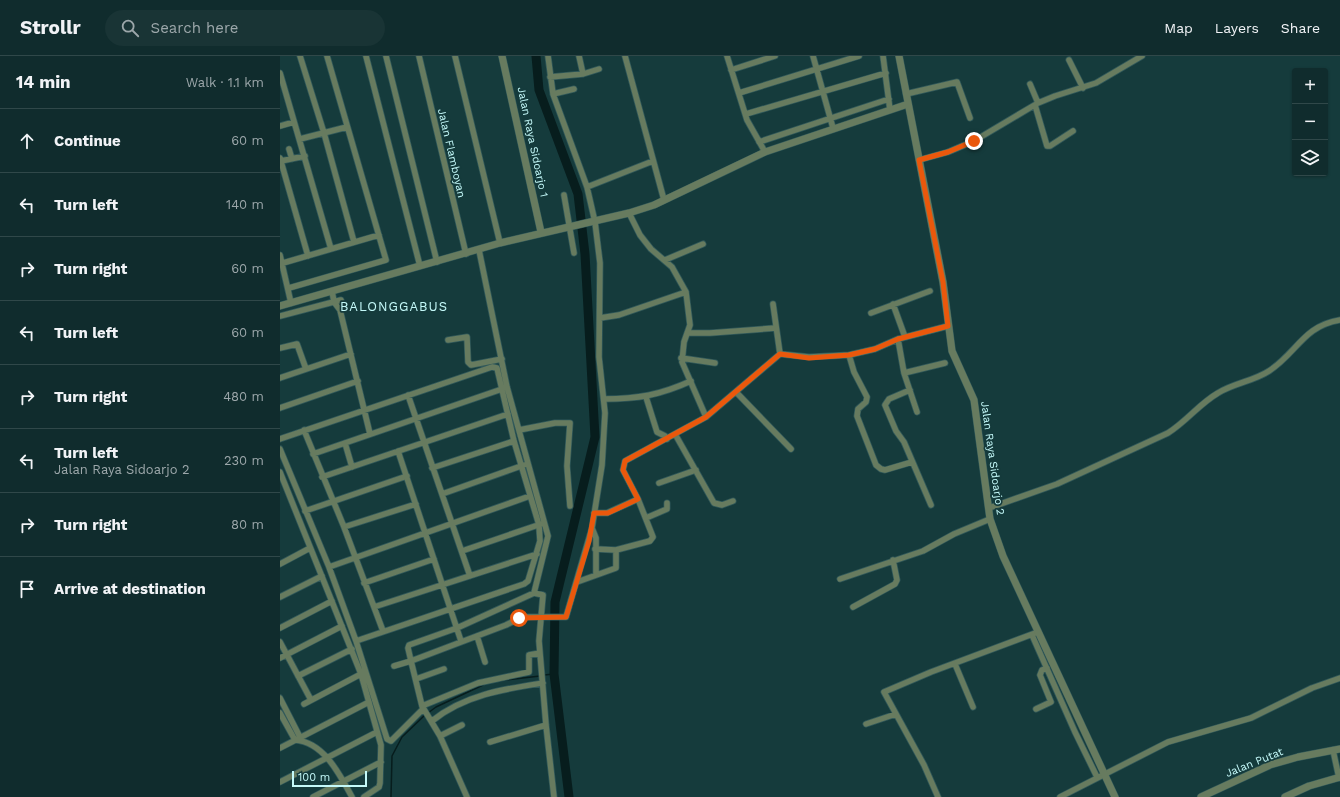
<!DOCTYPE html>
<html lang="en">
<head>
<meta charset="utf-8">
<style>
  body { margin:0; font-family:"Work Sans",sans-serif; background:#193435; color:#f1f3f6 }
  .controls { position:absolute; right:12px; top:12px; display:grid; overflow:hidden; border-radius:4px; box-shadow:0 1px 3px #0004 }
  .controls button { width:36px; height:36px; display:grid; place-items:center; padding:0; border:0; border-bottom:1px solid #304849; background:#102c2d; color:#f1f3f6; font:20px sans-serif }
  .scale { position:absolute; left:12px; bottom:10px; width:75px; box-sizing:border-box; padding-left:4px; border:2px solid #c4f9f9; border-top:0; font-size:11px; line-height:14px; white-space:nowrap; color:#c4f9f9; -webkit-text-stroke:3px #153b3c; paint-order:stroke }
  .stop { position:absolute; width:12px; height:12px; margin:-9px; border:3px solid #ea580c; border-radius:50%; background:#fff }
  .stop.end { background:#ea580c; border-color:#fff; box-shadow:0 1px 4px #0008 }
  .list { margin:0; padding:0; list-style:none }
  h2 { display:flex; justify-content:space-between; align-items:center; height:52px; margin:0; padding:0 16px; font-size:17px }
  h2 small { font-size:13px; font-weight:400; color:#9ca7aa }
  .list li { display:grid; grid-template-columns:26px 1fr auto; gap:12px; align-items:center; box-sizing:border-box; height:64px; padding:0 16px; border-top:1px solid #304849 }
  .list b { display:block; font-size:15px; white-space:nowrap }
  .list p { margin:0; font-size:13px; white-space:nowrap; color:#9ca7aa }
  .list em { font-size:13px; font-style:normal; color:#9ca7aa }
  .icon { flex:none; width:22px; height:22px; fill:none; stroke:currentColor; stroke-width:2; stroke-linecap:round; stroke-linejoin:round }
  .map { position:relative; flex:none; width:1060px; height:741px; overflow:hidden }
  header { display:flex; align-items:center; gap:24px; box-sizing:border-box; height:56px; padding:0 20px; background:#102c2d; border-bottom:1px solid #304849 }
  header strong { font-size:19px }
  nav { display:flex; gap:22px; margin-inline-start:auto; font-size:14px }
  .search { width:280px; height:36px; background:#193435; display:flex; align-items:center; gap:10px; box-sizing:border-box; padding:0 14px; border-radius:22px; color:#9ca7aa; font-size:15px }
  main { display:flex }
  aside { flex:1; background:#102c2d }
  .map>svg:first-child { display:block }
</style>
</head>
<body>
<header>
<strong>Strollr</strong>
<div class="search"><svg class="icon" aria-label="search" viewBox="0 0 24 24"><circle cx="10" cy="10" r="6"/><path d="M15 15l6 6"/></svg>Search here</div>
<nav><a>Map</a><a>Layers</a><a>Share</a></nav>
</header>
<main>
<aside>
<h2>14 min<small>Walk · 1.1 km</small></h2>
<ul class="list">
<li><svg class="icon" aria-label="ahead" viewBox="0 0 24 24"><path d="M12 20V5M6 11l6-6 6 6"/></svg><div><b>Continue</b></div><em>60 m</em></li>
<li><svg class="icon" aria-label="left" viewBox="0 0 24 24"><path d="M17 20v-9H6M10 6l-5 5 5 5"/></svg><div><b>Turn left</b></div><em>140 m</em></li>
<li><svg class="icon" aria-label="right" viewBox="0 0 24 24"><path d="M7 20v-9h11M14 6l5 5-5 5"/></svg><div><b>Turn right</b></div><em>60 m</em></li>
<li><svg class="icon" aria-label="left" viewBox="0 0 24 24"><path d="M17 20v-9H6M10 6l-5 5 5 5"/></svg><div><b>Turn left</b></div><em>60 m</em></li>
<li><svg class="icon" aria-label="right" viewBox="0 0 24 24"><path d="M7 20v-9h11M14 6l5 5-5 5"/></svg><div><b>Turn right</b></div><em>480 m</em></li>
<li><svg class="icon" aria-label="left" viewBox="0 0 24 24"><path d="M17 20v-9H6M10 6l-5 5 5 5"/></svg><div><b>Turn left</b><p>Jalan Raya Sidoarjo 2</p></div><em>230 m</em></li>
<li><svg class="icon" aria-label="right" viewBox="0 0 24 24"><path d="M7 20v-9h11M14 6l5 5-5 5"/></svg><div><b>Turn right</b></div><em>80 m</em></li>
<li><svg class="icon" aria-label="arrive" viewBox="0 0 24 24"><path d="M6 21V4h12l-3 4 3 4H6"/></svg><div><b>Arrive at destination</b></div></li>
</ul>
</aside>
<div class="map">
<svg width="1060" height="741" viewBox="0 0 1060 741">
  <rect width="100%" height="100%" fill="#153b3c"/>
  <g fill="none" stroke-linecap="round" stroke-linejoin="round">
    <!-- stream -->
    <path stroke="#071d1d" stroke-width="1.5" d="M264 619 274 618
      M218 625 260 620
      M148 657 156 651 203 629
      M111 741 112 700 122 681 145 659"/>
    <!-- river -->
    <path stroke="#071d1d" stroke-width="9" d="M256 0 259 34 298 138 305 198 315 381 275 546 274 618 289 741"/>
    <!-- minor casing -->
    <g stroke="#31595a" stroke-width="7">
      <path id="minor" d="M20 0 44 77 74 186
        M86 0 140 210
        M106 0 157 206
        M139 0 186 198
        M175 0 220 187
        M299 0 303 18
        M345 0 384 144
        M447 0 467 64 485 96
        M533 0 553 72
        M603 0 610 54
        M789 4 803 32
        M451 14 495 0
        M0 17 51 193
        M270 21 303 18 319 13
        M750 28 758 47
        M459 37 579 0
        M273 38 294 33
        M626 38 677 26 690 62
        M755 49 767 90H770L793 75
        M466 58 606 17
        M0 70 14 66
        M20 83 67 71
        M479 86 609 43
        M9 93 12 103
        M0 102 28 200
        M639 104 668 96 694 85 758 47 775 40 816 27 862 0
        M1 105 25 100
        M307 131 373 105
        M284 139 294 197
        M349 157 360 179 371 193 392 211 406 236 410 269 404 286 402 306 426 361
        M199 194 227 331 268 480 254 537
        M0 199 11 247
        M385 204 423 188
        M3 207 99 179
        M9 232 106 204 47 0
        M52 235 54 246 60 254 90 378
        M493 248 500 298
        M613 248 625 281
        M591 257 650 235
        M0 260 61 244
        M320 262 339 259 406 236
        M408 277H430L496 272
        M618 283 624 317
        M168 284 187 281 188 306 191 309 222 303
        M0 292 17 288 26 313
        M569 299 574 316 587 341 586 346 578 353 577 360 596 409 601 413 605 414 632 406
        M401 302 435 307
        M0 322 71 298
        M630 334 609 343 605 349 616 375 624 386 651 449
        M456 336 511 393
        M128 339 190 520
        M366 341 377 376 385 380 387 383
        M324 343C358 343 380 339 411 325
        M0 352 78 325
        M637 356 624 317 665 307
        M24 374 64 471 103 575
        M239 374 275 367H290L287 410 290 450
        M395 378 434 447 442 449 453 445
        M0 383 212 311 217 312 234 385 259 469 260 485 248 525 244 528 76 585
        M65 387 72 411
        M0 393 49 511 76 585 107 683 111 685 143 653
        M118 395 181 585
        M33 398 225 332
        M152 412 234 385
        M0 416 81 618 101 689 100 727 99 731 84 741
        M42 421 228 358
        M379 427 416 414
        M162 438 244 409
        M709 452 777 428 888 377C907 365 919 348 938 337 954 327 974 325 989 315 1017 297 1023 270 1060 264
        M25 455 127 420
        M314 457H327L358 443
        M366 462 387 453V447
        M64 471 136 448
        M312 472 316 482V518
        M315 493 336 494 370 485 373 481 358 443 343 414 345 405 426 361 500 298 529 301 569 299 595 293 618 283 668 270
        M182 495 261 468
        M0 508 30 492
        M49 511 250 440
        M560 523 643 495 674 478 710 463
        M297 526 336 512V494
        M84 527 154 503
        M0 541 42 520
        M94 551 257 498
        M573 551 615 528 617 524 613 504
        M0 572 52 545
        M752 579 795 676 817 721
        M197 580 205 606
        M0 586 31 644
        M0 602 62 570
        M675 608 693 651
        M114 610 131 605 128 592 129 589 177 572 254 537 263 539 259 585 266 669 274 741
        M18 620 72 593
        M136 623 164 613
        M0 642 22 685
        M24 648 81 618
        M142 650 198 627 249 616V599L260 597
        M756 653 771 646 760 619 762 614 767 612
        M0 657 15 684C44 686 60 719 72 741
        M152 665C184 639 224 633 263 627
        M586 668 616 658
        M160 680 182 669
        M210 686 266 669
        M0 692 89 646
        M1053 694 1059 722
        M0 726 97 676
        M33 741 101 706
        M187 741 160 680 142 650 131 605 226 569 242 561H286L312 472 322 409 325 357 319 301 320 207 315 166 307 131 273 38 268 0
        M658 741 644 709 604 636 651 616 758 576
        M780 741 888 686 971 662 1032 632 1060 622"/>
    </g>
    <!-- tertiary casing -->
    <g stroke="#31595a" stroke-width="8">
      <path id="tertiary" d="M222 0 261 176
        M619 0 663 226 672 295 694 344 710 463 723 500 835 741
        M0 250 220 187 349 157 374 149 485 96 628 48
        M921 741 990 709 1018 701 1060 693
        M1005 741 1029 730 1060 721"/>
    </g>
    <!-- minor -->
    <use href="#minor" stroke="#677b5f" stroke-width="5.5"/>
    <!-- tertiary -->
    <use href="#tertiary" stroke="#677b5f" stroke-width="7"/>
  </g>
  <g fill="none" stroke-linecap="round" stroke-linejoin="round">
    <!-- route -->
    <path stroke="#ea580c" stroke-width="5" d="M239 562 286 561 309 485 314 457H328L358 443 343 414 345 405 426 361 500 298 529 302 569 299 595 293 618 283 668 270 663 226 639 104 668 96 694 85"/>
  </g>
  <g text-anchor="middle" stroke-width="3.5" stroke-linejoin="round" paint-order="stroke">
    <!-- street labels -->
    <g font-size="11" fill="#c4f9f9" stroke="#153b3c">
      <text transform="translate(253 86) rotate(78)" y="4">Jalan Raya Sidoarjo 1</text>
      <text transform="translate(172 97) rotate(77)" y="4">Jalan Flamboyan</text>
      <text transform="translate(713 402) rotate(82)" y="4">Jalan Raya Sidoarjo 2</text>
      <text transform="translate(974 706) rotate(-22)" y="4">Jalan Putat</text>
    </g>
    <!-- quarter labels -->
    <g font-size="13" letter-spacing="1" fill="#c4f9f9" stroke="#153b3c">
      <text x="114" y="255">BALONGGABUS</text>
    </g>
  </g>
</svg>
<div class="controls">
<button>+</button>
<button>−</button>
<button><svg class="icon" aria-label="layers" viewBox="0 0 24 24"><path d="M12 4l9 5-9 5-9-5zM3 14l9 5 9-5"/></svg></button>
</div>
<div class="scale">100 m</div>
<div class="stop" style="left:239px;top:562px"></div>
<div class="stop end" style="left:694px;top:85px"></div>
</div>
</main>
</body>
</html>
